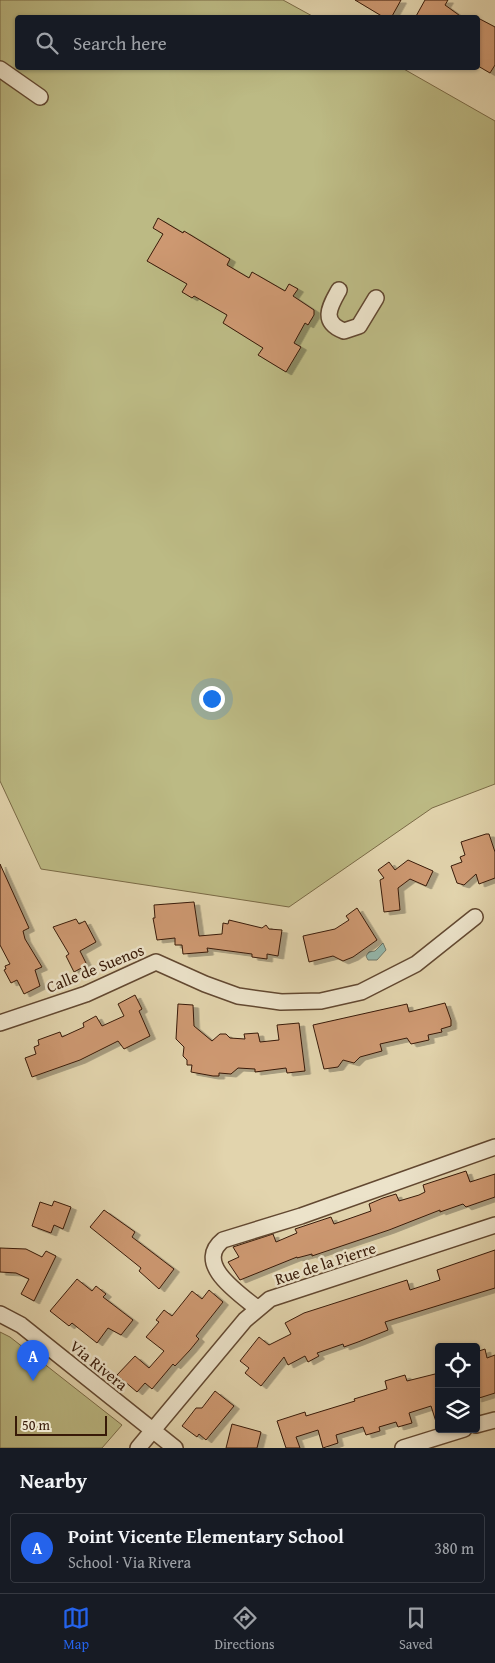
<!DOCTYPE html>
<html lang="en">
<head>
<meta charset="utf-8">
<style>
  body { margin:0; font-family:"Gentium Book Plus",serif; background:#20242c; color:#f1f3f6 }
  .controls { position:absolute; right:15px; bottom:15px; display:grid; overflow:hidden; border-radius:5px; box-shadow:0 1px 4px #0004 }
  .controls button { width:45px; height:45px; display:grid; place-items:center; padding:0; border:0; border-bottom:1px solid #363941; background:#171b24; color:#f1f3f6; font:25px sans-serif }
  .scale { position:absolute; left:15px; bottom:12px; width:92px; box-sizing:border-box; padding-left:5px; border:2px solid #381a08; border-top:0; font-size:14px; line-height:18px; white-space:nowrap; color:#381a08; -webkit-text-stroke:4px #ece3ca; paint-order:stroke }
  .you { position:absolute; left:211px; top:698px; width:18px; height:18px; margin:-12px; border:4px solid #fff; border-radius:50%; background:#1a73e8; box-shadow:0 0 0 8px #1a73e833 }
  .badge { display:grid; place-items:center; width:32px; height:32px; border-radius:50%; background:#2563eb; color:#fff; font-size:16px; font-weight:700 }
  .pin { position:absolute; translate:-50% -41px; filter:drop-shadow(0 1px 2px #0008) }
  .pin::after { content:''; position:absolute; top:26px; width:18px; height:15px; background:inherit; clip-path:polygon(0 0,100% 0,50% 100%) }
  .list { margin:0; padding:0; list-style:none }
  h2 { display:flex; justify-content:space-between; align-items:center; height:65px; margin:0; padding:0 20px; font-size:21px }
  h2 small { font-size:16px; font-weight:400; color:#9ea1a6 }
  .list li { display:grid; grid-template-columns:32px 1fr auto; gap:15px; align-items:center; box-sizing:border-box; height:70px; margin:0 10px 10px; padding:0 10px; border:1px solid #363941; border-radius:5px }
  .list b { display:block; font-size:19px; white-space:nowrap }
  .list p { margin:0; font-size:16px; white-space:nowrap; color:#9ea1a6 }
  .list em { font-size:16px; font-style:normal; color:#9ea1a6 }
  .icon { flex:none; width:28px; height:28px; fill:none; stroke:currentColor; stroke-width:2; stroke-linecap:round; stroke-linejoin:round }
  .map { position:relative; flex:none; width:495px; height:1448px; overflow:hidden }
  .search { position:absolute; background:#171b24; box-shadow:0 1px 4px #0004; left:15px; right:15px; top:15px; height:55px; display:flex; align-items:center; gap:12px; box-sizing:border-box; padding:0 18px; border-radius:5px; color:#9ea1a6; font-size:19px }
  .sheet { height:145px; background:#171b24 }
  nav { display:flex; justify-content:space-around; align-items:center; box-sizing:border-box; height:70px; border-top:1px solid #363941; background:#171b24; font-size:14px; color:#9ea1a6 }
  nav a { display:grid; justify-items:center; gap:2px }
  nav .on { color:#2563eb }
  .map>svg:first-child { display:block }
</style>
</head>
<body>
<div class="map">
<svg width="495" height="1448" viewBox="0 0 495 1448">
  <defs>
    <filter id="shadow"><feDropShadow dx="5.5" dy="3" stdDeviation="0" flood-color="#0004"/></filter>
  </defs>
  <rect width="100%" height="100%" fill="#e2d4ad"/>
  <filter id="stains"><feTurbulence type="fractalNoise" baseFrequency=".004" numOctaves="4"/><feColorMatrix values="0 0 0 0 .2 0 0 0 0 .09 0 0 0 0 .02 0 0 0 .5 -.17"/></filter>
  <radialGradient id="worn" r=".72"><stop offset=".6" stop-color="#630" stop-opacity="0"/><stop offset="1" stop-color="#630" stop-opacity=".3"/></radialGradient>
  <!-- green -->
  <path fill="#bcba84" stroke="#7a6a46" d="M0 0H283L314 17 18 18V68H402L495 121V784L432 808 289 907 41 869 0 781Z
    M0 1332 10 1337 122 1425 102 1448H0Z"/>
  <!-- water -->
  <path fill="#95b8ac" stroke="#70796a" d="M383 943 386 950 377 960H368L366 956 369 952 375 951Z"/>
  <!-- building -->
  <path fill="#ce9972" stroke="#381a08" filter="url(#shadow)" d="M355 0H401L391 18H385Z
    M425 0H448L445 5 463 18H415Z
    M478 18 495 27V65L490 73 478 66Z
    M158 218 183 233 184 231 230 259 227 265 249 278 252 272 285 291 289 284 298 289 293 296 314 310V315L308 325 305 323 294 343 301 347 286 372 258 355 263 348 223 323 227 315 194 296 192 298 182 292 187 284 147 261 163 234 153 228Z
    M486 834H489L495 852V878L479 884 476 874 464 885 457 883 451 866 462 862 460 857 465 855 461 842Z
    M408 860 433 871 426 886 410 879 398 888 400 910 384 912 380 880 384 878 378 870 389 862 395 870Z
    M0 864 29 928 23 931 25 939 42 967 35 970 40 986 24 994 17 980 11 983 4 970 6 969 5 966 10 964 0 945Z
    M194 902 199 936 222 934 223 923 228 924 229 920 262 928 266 925 269 929 282 930 278 956 267 954V959L252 957V954L207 948 208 952 183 954 182 945H175V938L157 940 153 918H155L154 905Z
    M357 908 377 940 353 957 343 961 333 956 309 962 303 936 335 929 349 920 346 916Z
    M76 919 79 924 85 921 96 942 80 951 87 965 74 972 66 956 69 954 53 927Z
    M135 995 142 1009 139 1011 150 1036 124 1049 118 1041 80 1060 32 1077 25 1058 36 1054 34 1047 39 1045 38 1040 60 1032 62 1037 84 1027 83 1023 96 1016 102 1026 124 1016 118 1004Z
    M445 1003 451 1020V1026L441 1029 442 1032 428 1035 429 1040 411 1044 407 1038 380 1044 382 1051 360 1057 354 1063 343 1060 338 1067 324 1069 313 1025 407 1004 409 1012Z
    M178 1004 193 1005 194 1026 212 1041 220 1034H226L230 1038 245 1039 244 1034 258 1033 260 1042 279 1040 277 1025 299 1023 305 1071 287 1073 286 1068 255 1072V1069L238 1068 231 1074 219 1073V1076H213L191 1072 192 1065H187V1060L183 1056 184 1047 176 1039Z
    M466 1171 470 1182 495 1174V1197L466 1207 463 1204 440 1212V1210L389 1230 312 1256V1254L297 1258V1257L240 1280 228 1262 239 1257 233 1247 273 1234 276 1242 297 1233 295 1229 331 1217 334 1224 371 1211 369 1204 383 1198 396 1194 399 1201 419 1195 425 1192 423 1185Z
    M54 1201 71 1207 63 1229 54 1225 51 1233 32 1226 40 1202 52 1206Z
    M104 1210 135 1232 132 1237 174 1269 159 1289 139 1271 141 1268 90 1227Z
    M0 1248 26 1249 42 1257 46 1251 56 1256 34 1301 21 1294 29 1279 16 1273 0 1272Z
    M495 1250V1288L385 1322 388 1330 358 1342 344 1347 343 1344 317 1353 319 1356 308 1362 305 1356 288 1365 284 1357 261 1386 245 1373 249 1368 240 1361 259 1337 269 1345 291 1334 285 1323 304 1313 407 1280 410 1290 440 1280 437 1270Z
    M77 1279 92 1291 96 1286 106 1294 103 1297 133 1320 121 1335 108 1328 97 1343 72 1323 69 1326 50 1311Z
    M209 1290 223 1302 196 1336 199 1339 190 1350 175 1366 173 1364 152 1389 145 1383 137 1392 117 1375 135 1356 149 1368 164 1351 146 1337 159 1322 156 1320 164 1310 172 1316 192 1291 202 1299Z
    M485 1349 487 1358 495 1355V1393L476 1399V1368L479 1367 476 1352Z
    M439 1373V1425H437L431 1406 409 1413 412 1423 398 1427 396 1422 379 1427 380 1431 366 1435 363 1427 336 1435 338 1443 323 1448 318 1430 296 1437 300 1448H286L277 1421 305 1412 306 1416 355 1401 354 1399 387 1389 385 1381 405 1375 407 1381Z
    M215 1391 234 1406 206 1440 199 1434 197 1437 182 1426 196 1408H202Z
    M232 1424 261 1432 257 1448H226Z"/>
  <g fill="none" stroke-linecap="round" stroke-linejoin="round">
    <!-- minor casing -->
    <g stroke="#624831" stroke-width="18">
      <path id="minor" d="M0 69 40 97
        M339 290C330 306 320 322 344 331L359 326 376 298
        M0 1023 86 994 156 962 205 984 238 996 281 1002 321 1001 361 992 416 964 475 917
        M258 1309C240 1294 193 1264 223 1240L301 1216 495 1147
        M0 1314 21 1325 175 1448
        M476 1425 495 1420
        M138 1448 245 1320 270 1299 495 1225
        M403 1448 464 1429"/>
    </g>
    <!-- minor -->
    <use href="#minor" stroke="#ece3ca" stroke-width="15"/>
  </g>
  <g text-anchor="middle" stroke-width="5" stroke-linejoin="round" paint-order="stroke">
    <!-- street labels -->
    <g font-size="16" fill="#381a08" stroke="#ece3ca">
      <text transform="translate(95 968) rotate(-22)" y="6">Calle de Suenos</text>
      <text transform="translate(325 1263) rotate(-18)" y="6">Rue de la Pierre</text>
      <text transform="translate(99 1365) rotate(39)" y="6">Via Rivera</text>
    </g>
  </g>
  <rect width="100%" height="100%" filter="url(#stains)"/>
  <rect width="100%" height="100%" fill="url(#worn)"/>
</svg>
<div class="controls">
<button><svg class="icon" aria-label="locate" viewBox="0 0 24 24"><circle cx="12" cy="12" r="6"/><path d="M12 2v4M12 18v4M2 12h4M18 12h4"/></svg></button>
<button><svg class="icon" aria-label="layers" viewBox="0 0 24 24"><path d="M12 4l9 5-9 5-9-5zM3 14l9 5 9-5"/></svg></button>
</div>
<div class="scale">50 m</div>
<div class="you"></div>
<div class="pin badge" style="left:33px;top:1381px">A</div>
<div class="search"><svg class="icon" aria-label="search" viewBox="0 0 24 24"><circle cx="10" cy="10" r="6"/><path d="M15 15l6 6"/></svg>Search here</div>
</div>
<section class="sheet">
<h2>Nearby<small></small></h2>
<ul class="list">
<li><span class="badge">A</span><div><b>Point Vicente Elementary School</b><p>School · Via Rivera</p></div><em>380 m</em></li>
</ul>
</section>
<nav>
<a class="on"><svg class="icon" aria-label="map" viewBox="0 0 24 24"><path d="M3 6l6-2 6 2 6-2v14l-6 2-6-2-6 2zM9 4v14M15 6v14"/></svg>Map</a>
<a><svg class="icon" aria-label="directions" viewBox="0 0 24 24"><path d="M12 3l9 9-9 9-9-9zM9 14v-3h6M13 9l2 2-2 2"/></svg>Directions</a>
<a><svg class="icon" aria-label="saved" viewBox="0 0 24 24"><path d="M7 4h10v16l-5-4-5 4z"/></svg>Saved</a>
</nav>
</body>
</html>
